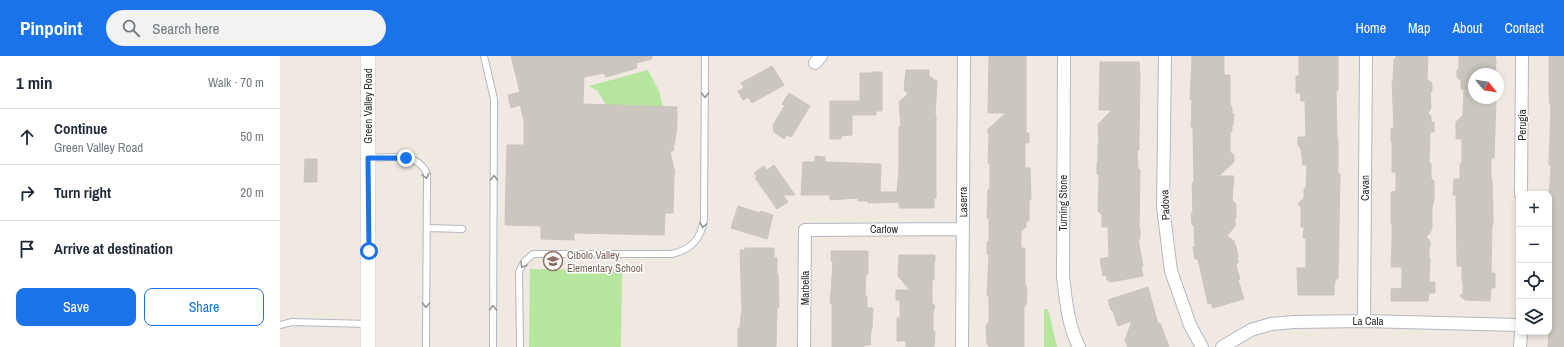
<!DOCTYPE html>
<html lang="en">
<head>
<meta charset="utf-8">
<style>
  body { margin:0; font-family:"Archivo Narrow",sans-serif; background:#f2f2f3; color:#1f2937 }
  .controls { position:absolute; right:12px; bottom:12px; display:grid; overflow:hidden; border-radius:8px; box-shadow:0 2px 6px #0003 }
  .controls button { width:36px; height:36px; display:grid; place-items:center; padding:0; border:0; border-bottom:1px solid #e0e1e3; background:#fff; color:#1f2937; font:20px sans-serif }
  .compass { position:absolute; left:1188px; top:12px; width:36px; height:36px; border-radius:50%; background:#fff; box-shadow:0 2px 6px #0003; rotate:120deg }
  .stop { position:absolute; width:12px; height:12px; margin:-9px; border:3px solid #1a73e8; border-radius:50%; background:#fff }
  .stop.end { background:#1a73e8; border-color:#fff; box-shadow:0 1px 4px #0008 }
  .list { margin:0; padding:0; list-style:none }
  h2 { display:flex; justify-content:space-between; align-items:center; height:52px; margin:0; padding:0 16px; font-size:17px }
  h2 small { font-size:13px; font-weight:400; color:#747a83 }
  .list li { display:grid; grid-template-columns:26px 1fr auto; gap:12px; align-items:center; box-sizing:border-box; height:56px; padding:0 16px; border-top:1px solid #e0e1e3 }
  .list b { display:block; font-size:15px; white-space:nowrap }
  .list p { margin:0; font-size:13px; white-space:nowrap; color:#747a83 }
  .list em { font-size:13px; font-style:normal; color:#747a83 }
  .actions { display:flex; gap:8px; padding:12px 16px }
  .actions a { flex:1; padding:9px 0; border:1px solid #1a73e8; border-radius:8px; text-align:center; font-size:14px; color:#1a73e8 }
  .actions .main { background:#1a73e8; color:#fff }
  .icon { flex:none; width:22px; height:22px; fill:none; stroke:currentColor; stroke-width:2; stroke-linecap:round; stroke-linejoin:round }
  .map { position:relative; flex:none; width:1284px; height:291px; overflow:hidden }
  header { display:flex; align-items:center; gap:24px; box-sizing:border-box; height:56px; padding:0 20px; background:#1a73e8; color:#fff }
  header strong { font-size:19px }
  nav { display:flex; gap:22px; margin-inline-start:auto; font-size:14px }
  .search { width:280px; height:36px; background:#f2f2f3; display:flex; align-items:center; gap:10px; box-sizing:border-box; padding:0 14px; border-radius:22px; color:#747a83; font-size:15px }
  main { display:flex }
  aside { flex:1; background:#fff }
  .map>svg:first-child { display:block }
</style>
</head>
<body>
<header>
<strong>Pinpoint</strong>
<div class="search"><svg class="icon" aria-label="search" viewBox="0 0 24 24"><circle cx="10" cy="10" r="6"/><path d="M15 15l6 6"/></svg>Search here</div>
<nav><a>Home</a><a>Map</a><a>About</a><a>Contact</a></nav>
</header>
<main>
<aside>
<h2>1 min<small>Walk · 70 m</small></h2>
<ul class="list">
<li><svg class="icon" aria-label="ahead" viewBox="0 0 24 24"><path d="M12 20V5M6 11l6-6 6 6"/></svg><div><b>Continue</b><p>Green Valley Road</p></div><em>50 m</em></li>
<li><svg class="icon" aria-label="right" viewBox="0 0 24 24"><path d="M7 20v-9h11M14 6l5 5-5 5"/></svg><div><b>Turn right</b></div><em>20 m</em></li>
<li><svg class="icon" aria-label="arrive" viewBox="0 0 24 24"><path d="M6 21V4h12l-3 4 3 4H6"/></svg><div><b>Arrive at destination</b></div></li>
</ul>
<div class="actions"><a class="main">Save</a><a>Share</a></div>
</aside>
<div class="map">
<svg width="1284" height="291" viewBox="0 0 1284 291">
  <rect width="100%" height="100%" fill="#efe9e1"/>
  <!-- green -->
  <path fill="#b6e59e" d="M368 14 379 35 383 51 326 49 318 35 309 30Z
    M250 213 342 214 341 291H249Z
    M764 253H768L777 291H764Z"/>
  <!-- building -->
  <path fill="#cbc7bf" stroke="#cbc5ba" d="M231 0H372V3L356 7 357 12 326 21 324 17 304 21 303 48 397 51V71L393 95H390L395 118 394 119 393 157H385L384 179 294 177V184L261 183V170L225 169 227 89H244V64L240 49 231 52 228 39 240 36Z
    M709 0H746V77H749V87H745V112H750L751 144H749V165H746V171L741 175V192H745V228L747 233 746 250H744V291H709V289H707L706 270 709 265V240H707L709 198H707V186H709V162H707L708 133H710V107H708L709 79 708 77V73L726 57H708Z
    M912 0H944V19H950V48L952 51V58H954L953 69H952V75L950 77V96L954 99V106L939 120H954L952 144 956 148V162H955V170L947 180 954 185 955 190H956L958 201H957L958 206 956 209 960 223 958 224 964 243 933 252 931 247 928 248 918 203H915L913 191H915L914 169H912L911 157H913L912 127H914L913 71H911L912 44H910Z
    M1019 0H1058V35H1056L1057 81 1058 82V118H1060L1058 223H1055V228L1054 229V239H1018L1017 212H1026V182H1023L1024 171H1021V151L1018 148 1024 142V133H1026L1027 109H1023L1021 93 1018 89V81H1026L1025 45H1021L1020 37H1016V20H1019Z
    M1116 0H1148L1147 23 1152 27V35L1150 36 1151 52 1148 57 1151 60V66H1154V76H1150L1149 106 1151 108V122L1154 125V144L1152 152V172L1150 177 1146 181 1150 185V190L1149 192V201L1150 203 1149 226H1155V237H1149L1148 245H1111V233L1122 232V211H1111L1112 185V170L1111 166V136L1116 135V116H1112V85H1111V72H1114L1112 26H1113L1114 3H1116Z
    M1179 0H1215L1216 6 1215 18H1194V42H1216V43L1214 102H1211V123H1212L1213 157V169H1212L1211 217H1215V232H1211L1210 245 1185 244 1180 240 1183 237V226L1182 225V210H1177L1176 139H1173L1174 123H1180V108L1182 107V83H1176V66L1183 59 1184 33H1181V25L1177 21V14L1179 12Z
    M1269 0H1284V291H1268L1269 271H1271V251H1269V145L1271 109H1269L1271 48H1270L1269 37Z
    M820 6H859L860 18 859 81V94H857L858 114H860L859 172H860V183H858L863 210 861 211 863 220 831 226 827 224 826 219 823 220 820 203 829 201 828 171H822V159L818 155 819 125V118H817V107H818V87L819 86 818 68 832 54H819Z
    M492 10 504 29 472 47 468 41 463 44 458 35 464 32 461 27Z
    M626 14H649V21H652L653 24H657L655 59 656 60V142H654V152H619V146L588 147V145H578V142L550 144V139H521L523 106H535V100L545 101V106L601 108 600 136H617L619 114V71H621L619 46 628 38 624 34Z
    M592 16H602V55H596V59H572V79L561 80V83H550V45H580V17H592Z
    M509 37 530 50 511 81 507 79 504 83 494 76 493 69 505 49 502 48Z
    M25 103H37V126H24Z
    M494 109 515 139H503L508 146 497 153 475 122 477 121 474 117 484 110 487 114Z
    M458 150 480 157 481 155 493 159 487 183 451 172Z
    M465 192H494V202H497V218H498L499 251 497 252 496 291H458V272H460L461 259 462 257 460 194H465Z
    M551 195H588V218H586L585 239 587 240V252H593L592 273H591L590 289H584V291H552V248H550L551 235 553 205H551Z
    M619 199H655V205L654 207V224H652V247L655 250 653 256V275H655L654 291H626V285H617V262H620V244H616V234H630L618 220Z
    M868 231 878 268 880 267 889 291H848L845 284 852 265 838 270 833 255 831 254 828 244Z"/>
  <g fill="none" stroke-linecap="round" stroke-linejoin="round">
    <!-- service casing -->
    <g stroke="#b4b7c1" stroke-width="8">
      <path id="service" d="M204 0 214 43 213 291
        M88 102C104 102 130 97 142 110 144 112 146 116 147 118L146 291
        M147 172 182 173
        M0 269 12 266 88 268
        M240 291 239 216 244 206 253 198H392C412 193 421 183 424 163L425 0"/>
    </g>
    <!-- minor casing -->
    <g stroke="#b4b7c1" stroke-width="14">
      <path id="minor" d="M784 0 783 221C786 246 788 269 799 291
        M885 0 883 151 891 215 910 269 922 291
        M535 7 541 0
        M1241 138 1242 0
        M1084 265 1086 0
        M524 291 525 174 683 173
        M682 291 684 0
        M942 291 971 274 991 268 1014 266 1084 265 1239 269
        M1240 291 1241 276"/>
    </g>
    <!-- tertiary casing -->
    <g stroke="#b4b7c1" stroke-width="16">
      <path id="tertiary" d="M88 0V291"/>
    </g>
    <!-- service -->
    <use href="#service" stroke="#fff" stroke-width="6"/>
    <!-- minor -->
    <use href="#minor" stroke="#fff" stroke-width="12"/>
    <!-- tertiary -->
    <use href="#tertiary" stroke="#fff" stroke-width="15"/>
  </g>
  <!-- one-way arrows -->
  <defs><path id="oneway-chevron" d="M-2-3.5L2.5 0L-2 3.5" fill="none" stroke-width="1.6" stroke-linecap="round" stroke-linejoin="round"/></defs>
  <g stroke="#969696">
    <use href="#oneway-chevron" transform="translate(425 39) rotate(90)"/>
    <use href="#oneway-chevron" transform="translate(146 120) rotate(77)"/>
    <use href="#oneway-chevron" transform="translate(214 122) rotate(-89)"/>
    <use href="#oneway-chevron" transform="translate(423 169) rotate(102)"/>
    <use href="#oneway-chevron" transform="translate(243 209) rotate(121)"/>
    <use href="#oneway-chevron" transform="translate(146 249) rotate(91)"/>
    <use href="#oneway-chevron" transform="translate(213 252) rotate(-90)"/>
  </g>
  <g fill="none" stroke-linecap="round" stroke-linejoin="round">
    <!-- route -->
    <path stroke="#1a73e8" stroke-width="5" d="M89 195 88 102H126"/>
  </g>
  <!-- icons -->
  <defs>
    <g id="school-ring" transform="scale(1)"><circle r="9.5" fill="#fff" stroke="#8d6e63" stroke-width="1.5"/><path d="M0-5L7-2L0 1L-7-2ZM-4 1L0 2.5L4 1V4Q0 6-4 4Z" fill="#8d6e63"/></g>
  </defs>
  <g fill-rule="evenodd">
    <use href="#school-ring" x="273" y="205"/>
  </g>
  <g text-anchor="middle" stroke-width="3" stroke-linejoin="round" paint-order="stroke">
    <!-- street labels -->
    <g font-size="11" fill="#2e2e2e" stroke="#fff">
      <text transform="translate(88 50) rotate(-90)" y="4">Green Valley Road</text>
      <text transform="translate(1242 69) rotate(-90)" y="4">Perugia</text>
      <text transform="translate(1085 132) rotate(-90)" y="4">Cavan</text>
      <text transform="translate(683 146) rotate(-91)" y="4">Laserra</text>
      <text transform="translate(783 147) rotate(-90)" y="4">Turning Stone</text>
      <text transform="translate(885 149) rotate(-93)" y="4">Padova</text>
      <text x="604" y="177">Carlow</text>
      <text transform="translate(525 232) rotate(-90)" y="4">Marbella</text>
      <text x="1088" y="269">La Cala</text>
    </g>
    <!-- education labels -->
    <g font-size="11" fill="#785e54" stroke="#fff" text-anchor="start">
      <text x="287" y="203">Cibolo Valley<tspan x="287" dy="13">Elementary School</tspan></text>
    </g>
  </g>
</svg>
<div class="controls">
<button>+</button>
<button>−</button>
<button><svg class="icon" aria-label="locate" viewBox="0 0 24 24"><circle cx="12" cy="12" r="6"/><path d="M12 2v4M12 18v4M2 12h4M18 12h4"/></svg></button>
<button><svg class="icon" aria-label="layers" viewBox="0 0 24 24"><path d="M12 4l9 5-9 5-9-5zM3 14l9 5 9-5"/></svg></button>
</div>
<svg class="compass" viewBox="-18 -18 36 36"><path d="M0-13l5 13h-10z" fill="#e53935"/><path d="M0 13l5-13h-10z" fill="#747a83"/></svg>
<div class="stop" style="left:89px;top:195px"></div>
<div class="stop end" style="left:126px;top:102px"></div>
</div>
</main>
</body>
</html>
